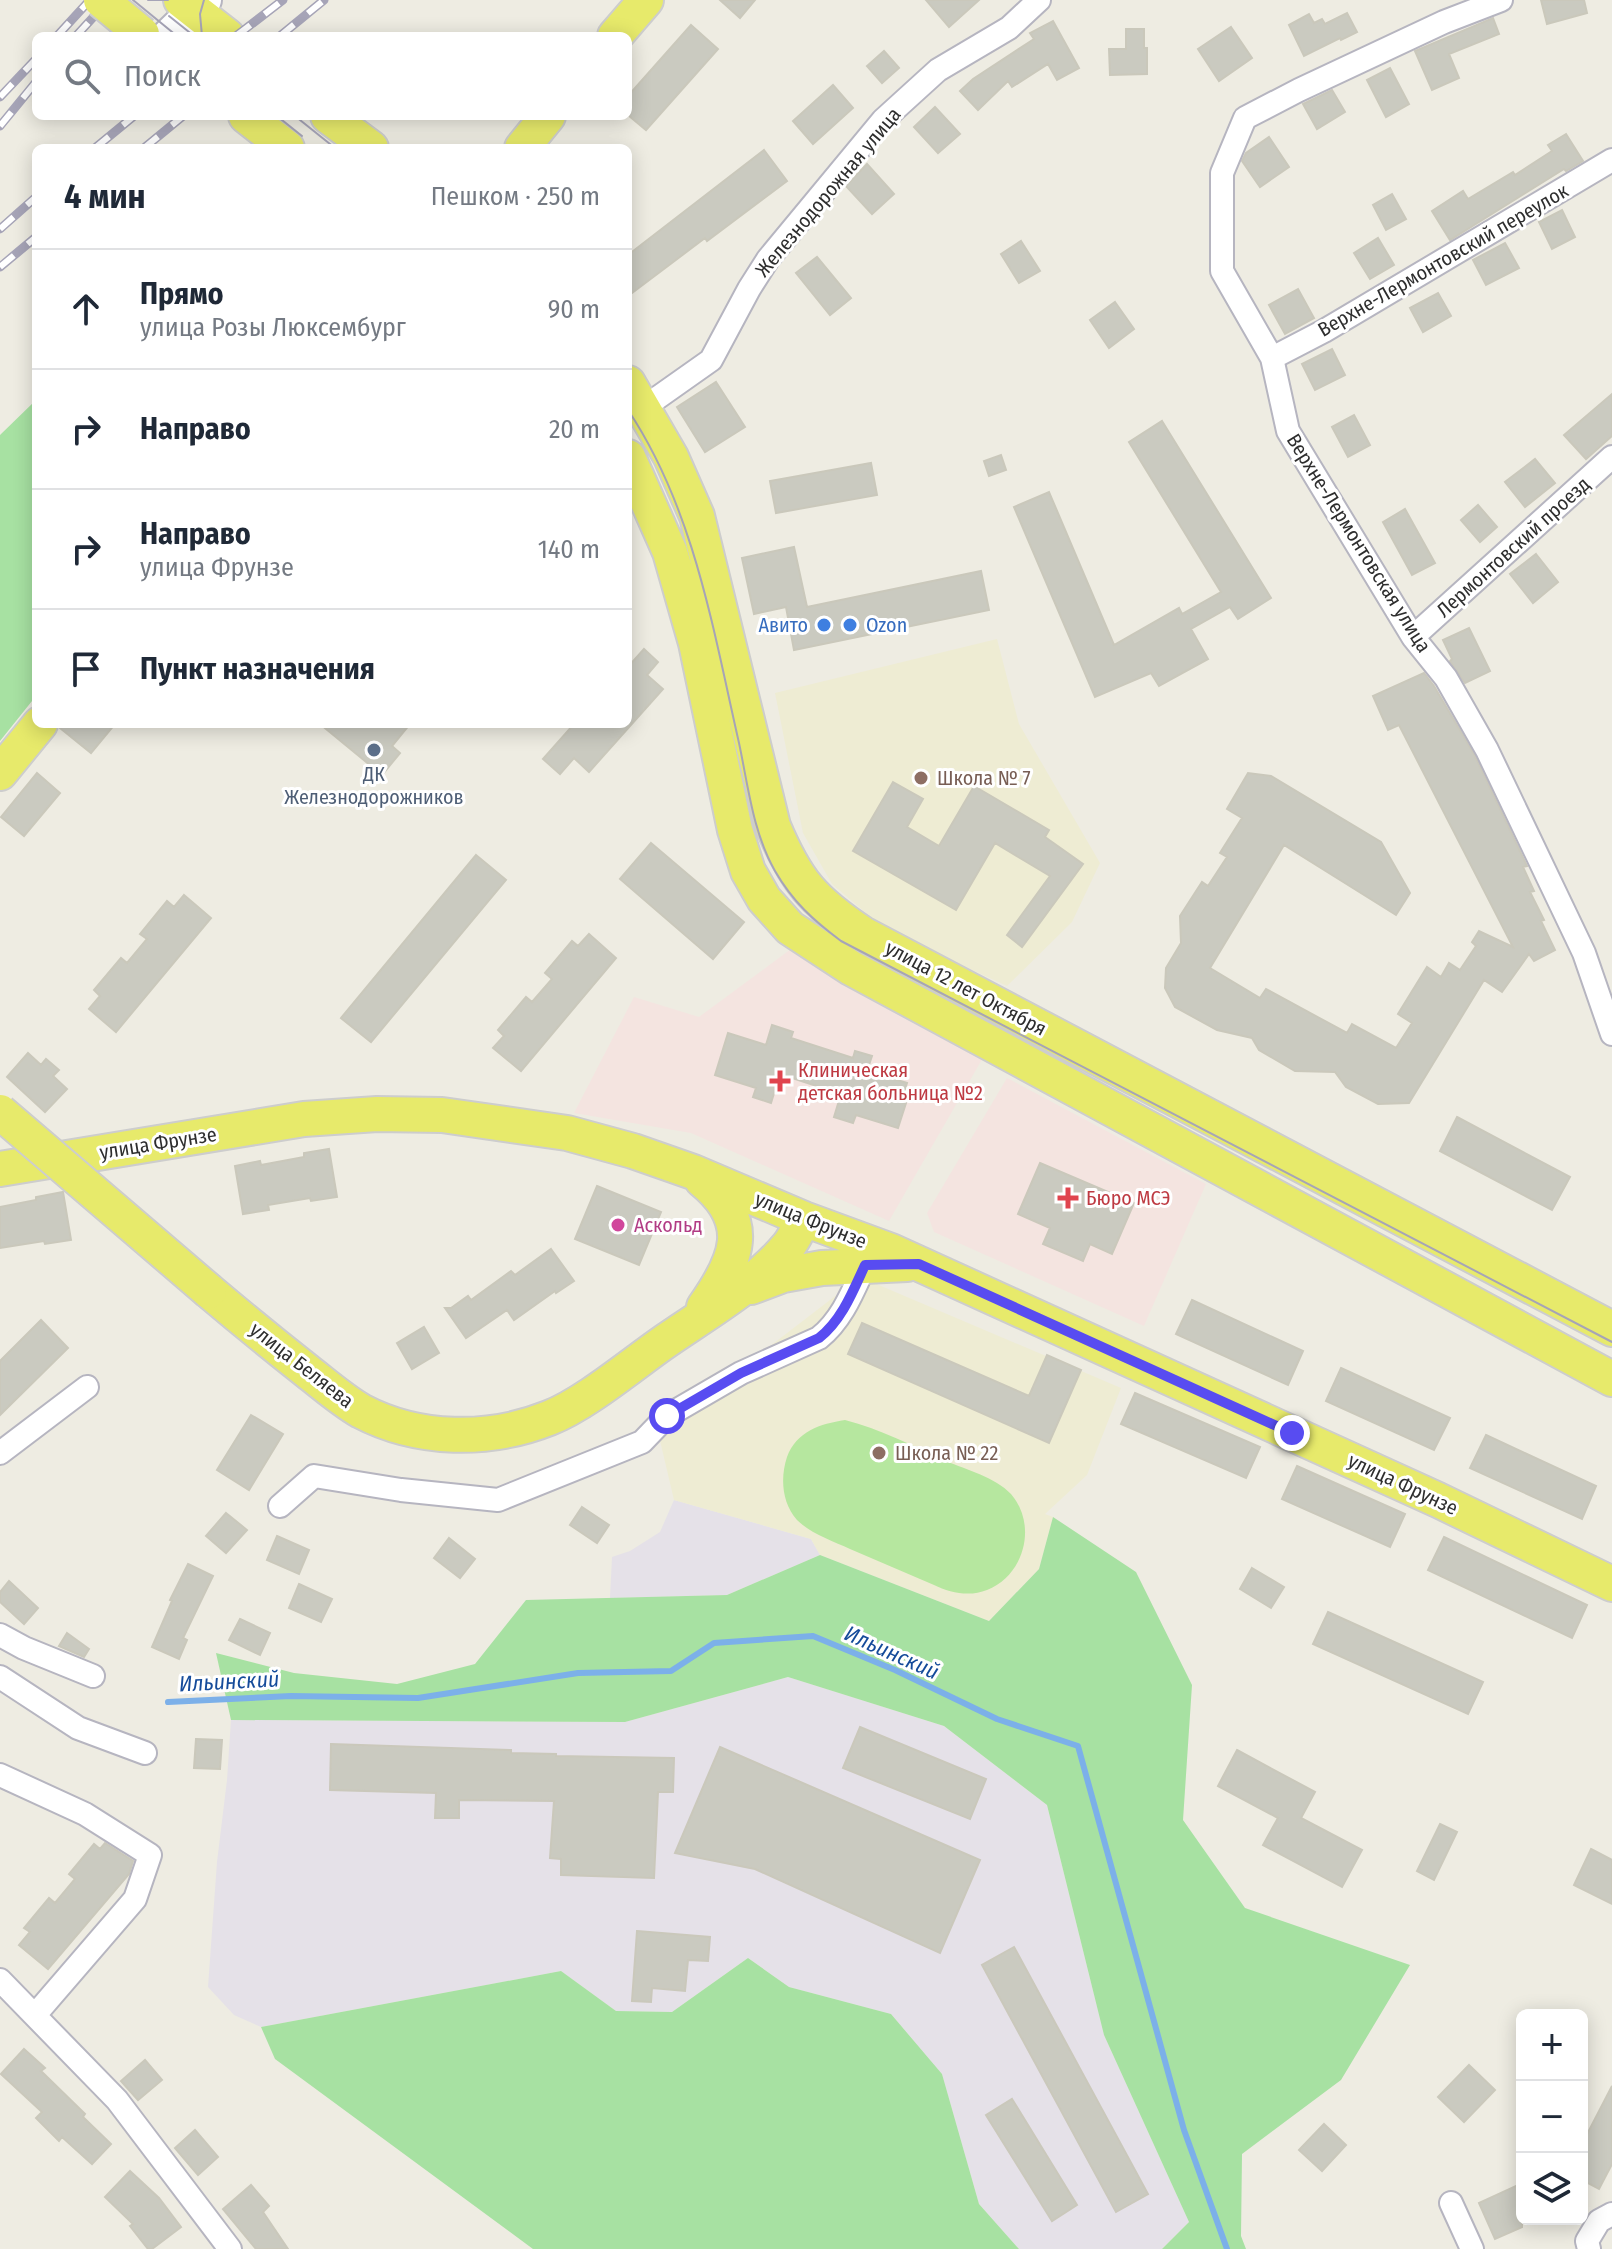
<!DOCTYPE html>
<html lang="ru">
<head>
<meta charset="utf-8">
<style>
  body { margin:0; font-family:"Fira Sans Condensed",sans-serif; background:#f2f2f3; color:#1f2937 }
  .controls { position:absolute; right:24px; bottom:24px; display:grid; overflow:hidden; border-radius:12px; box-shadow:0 4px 20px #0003 }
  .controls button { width:72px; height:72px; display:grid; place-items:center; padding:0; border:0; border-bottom:2px solid #e0e1e3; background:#fff; color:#1f2937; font:40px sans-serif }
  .stop { position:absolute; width:24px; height:24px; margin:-18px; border:6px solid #584cf1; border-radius:50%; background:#fff }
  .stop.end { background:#584cf1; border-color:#fff; box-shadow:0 2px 8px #0008 }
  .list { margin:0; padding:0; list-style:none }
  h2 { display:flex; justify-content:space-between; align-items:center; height:104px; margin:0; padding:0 32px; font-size:34px }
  h2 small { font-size:26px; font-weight:400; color:#747a83 }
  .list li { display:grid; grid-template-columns:52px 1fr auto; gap:24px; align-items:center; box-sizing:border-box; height:120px; padding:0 32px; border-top:2px solid #e0e1e3 }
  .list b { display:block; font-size:30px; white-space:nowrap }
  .list p { margin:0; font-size:26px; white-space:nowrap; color:#747a83 }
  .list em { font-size:26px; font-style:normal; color:#747a83 }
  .icon { flex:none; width:44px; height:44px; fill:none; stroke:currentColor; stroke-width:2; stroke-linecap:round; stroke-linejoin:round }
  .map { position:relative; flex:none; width:1612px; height:2249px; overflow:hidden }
  .search { position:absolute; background:#fff; box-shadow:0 4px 20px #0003; left:32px; top:32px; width:600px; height:88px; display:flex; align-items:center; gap:20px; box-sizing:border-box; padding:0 28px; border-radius:12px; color:#747a83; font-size:30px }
  .panel { position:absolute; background:#fff; box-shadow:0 4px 20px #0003; left:32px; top:144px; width:600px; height:584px; border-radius:12px }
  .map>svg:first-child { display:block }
</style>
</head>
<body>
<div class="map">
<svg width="1612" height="2249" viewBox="0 0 1612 2249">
  <rect width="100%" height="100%" fill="#eeece2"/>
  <!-- industrial -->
  <path fill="#e5e1e8" d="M674 1500 811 1539 820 1555 727 1595 610 1598 612 1557 630 1551 660 1532Z
    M788 1677 944 1726 1047 1805 1104 2035 1189 2222 1162 2249H1019L979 2204 942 2074 891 2014 789 1987 748 1958 672 2012 616 2011 561 1971 261 2027 234 2015 208 1987 217 1862 227 1780 231 1720 625 1722Z"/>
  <!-- education -->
  <path fill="#eeecd3" d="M997 639 1019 724 1100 863 1072 922 1007 986 886 930 832 884 803 833 775 693Z
    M860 1277 1121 1388 1087 1475 1045 1514 1053 1517 1039 1569 989 1621 820 1555 811 1539 674 1500 658 1432Z"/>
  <!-- medical -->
  <path fill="#f4e4e0" d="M791 949 988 1049 889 1221 691 1133 574 1113 634 997 699 1017Z
    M1007 1078 1206 1184 1144 1326 934 1232 927 1213Z"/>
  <!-- green -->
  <path fill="#a7e1a2" d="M36 400V696L0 741V435Z
    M1053 1517 1136 1572 1192 1685 1183 1820 1245 1908 1410 1965 1341 2080 1242 2154 1241 2236 1246 2249H1162L1189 2222 1104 2035 1047 1805 944 1726 788 1677 625 1722 231 1720 216 1653 294 1673 397 1684 475 1664 526 1600 727 1595 820 1555 989 1621 1039 1569Z
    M748 1958 789 1987 891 2014 942 2074 979 2204 1019 2249H533L275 2059 261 2027 561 1971 616 2011 672 2012Z"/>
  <!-- pitch -->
  <path fill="#b6e79f" d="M845 1420C880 1429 913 1446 946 1461 967 1470 995 1477 1011 1494 1038 1525 1024 1576 987 1590 970 1597 950 1593 934 1585 906 1573 878 1561 850 1549 833 1541 811 1534 797 1520 782 1503 780 1478 787 1457 797 1431 820 1424 845 1420Z"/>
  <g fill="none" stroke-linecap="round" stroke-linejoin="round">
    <!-- stream -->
    <path stroke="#7cb0e9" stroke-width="6" d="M168 1702 291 1696 418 1698 578 1673 671 1671 714 1643 813 1636 895 1670 997 1719 1078 1746 1184 2130 1227 2249"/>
  </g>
  <!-- building -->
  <path fill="#cacac0" stroke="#cac8bb" stroke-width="2" d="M720 0H755L740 18Z
    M926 0H979L949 27Z
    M1541 0H1584L1587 13 1547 24Z
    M1347 13 1357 32 1341 40 1340 38 1304 56 1289 25 1309 14 1314 23 1322 19 1325 24Z
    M1493 18 1499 34 1449 54 1459 78 1432 90 1415 51Z
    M1053 21 1079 68 1057 80 1048 64 1012 87 1008 81 978 110 960 91 973 79 1034 39 1030 33Z
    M691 25 718 49 646 130 628 115V96Z
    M1231 27 1252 58 1219 81 1198 49Z
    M1126 29H1144V48H1147V74L1110 75 1109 49H1126Z
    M884 51 899 68 882 83 867 66Z
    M1390 68 1409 104 1386 117 1367 80Z
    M833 85 853 108 813 144 793 121Z
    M1332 90 1345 112 1317 129 1303 104Z
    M935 107 960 134 938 153 914 127Z
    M1566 134 1583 161 1566 171 1564 169 1450 240 1432 211 1463 191 1468 199 1513 172 1515 175 1552 151 1548 145Z
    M1269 137 1289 167 1260 187 1242 161 1246 153Z
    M764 150 787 181 707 241 705 238 628 296V255Z
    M867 164 894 194 872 214 846 186Z
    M1392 194 1406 219 1386 230 1373 205Z
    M1562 210 1575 237 1552 249 1539 222Z
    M1378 238 1394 265 1370 279 1354 253Z
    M1021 241 1040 271 1019 283 1001 254Z
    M1505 243 1519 268 1486 285 1473 260Z
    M817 257 851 298 830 315 796 273Z
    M1298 289 1314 318 1285 334 1269 305Z
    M1438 293 1451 316 1423 332 1410 308Z
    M1115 302 1134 329 1109 348 1090 320Z
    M1332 349 1345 375 1315 390 1302 364Z
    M716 382 745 427 705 452 677 407Z
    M1612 394V436L1586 459 1564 435Z
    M1354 415 1370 445 1348 457 1332 427Z
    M1162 421 1271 598 1238 619 1230 607 1191 629 1208 659 1159 686 1151 673 1095 697 1014 507 1049 492 1114 645 1179 608 1182 614 1221 592 1129 442Z
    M1001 455 1006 470 989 476 984 461Z
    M1535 459 1555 483 1525 507 1505 482Z
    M871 463 877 495 776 513 770 481Z
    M1478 505 1497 527 1480 542 1461 520Z
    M1405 509 1435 563 1412 575 1383 522Z
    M794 547 807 607 981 571 989 610 794 650 786 607 754 614 742 558Z
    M1536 554 1558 582 1533 603 1510 574Z
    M1469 628 1490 671 1465 683 1450 661 1452 659 1443 640Z
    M644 649 658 662 647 675 663 689 589 772 574 758 560 774 543 759 574 724H628V667Z
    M1424 673 1434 686 1475 756 1527 866 1523 867 1534 891 1530 892 1544 920 1541 921 1555 950 1534 961 1529 954 1502 992 1484 980 1409 1103 1378 1104 1346 1087 1335 1072 1295 1071 1259 1050 1252 1038 1217 1030 1175 1007 1165 988 1166 968 1181 943 1180 916 1202 882 1208 886 1227 857 1220 853 1242 818 1227 809 1248 773 1271 776 1381 842 1410 893 1396 915 1284 845 1210 968 1260 998 1266 989 1347 1033 1352 1024 1396 1048 1412 1023 1398 1014 1427 967 1441 977 1449 963 1460 970 1476 946 1472 942 1479 931 1513 947 1399 725 1388 730 1373 696Z
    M60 724H115L91 753 60 728Z
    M320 724H410L392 746 400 753 382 775Z
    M37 773 60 793 24 836 1 817Z
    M893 782 923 799 907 827 939 846 974 786 1049 830 1045 837 1083 864 1022 947 1007 935 1050 876 995 843 956 910 853 851Z
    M651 843 744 922 713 959 620 879Z
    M476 855 506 880 371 1042 341 1018Z
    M184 895 211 918 116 1032 89 1009 100 996 94 990 121 958 127 963 147 939 140 934 167 901 174 907Z
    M589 934 616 958 521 1071 493 1048 504 1036 498 1030 526 997 532 1002 552 979 545 973 572 941 578 946Z
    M772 1025 793 1032 791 1038 853 1058 855 1051 872 1056 867 1071 907 1083 901 1102 906 1103 898 1128 856 1115 853 1123 834 1117 841 1094 780 1074 771 1103 753 1097 756 1088 715 1075 728 1033 766 1045Z
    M28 1053 41 1065 46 1059 59 1070 53 1076 67 1089 45 1112 7 1077Z
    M1457 1117 1570 1177 1552 1210 1440 1151Z
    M329 1149 337 1197 311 1201 310 1198 268 1205 269 1210 243 1214 235 1166 260 1161 261 1165 304 1157V1153Z
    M1040 1163 1134 1203 1112 1254 1090 1244 1083 1261 1043 1244 1050 1228 1018 1214Z
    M597 1186 661 1212 639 1265 575 1239Z
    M63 1192 71 1240 45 1244 44 1241 0 1248V1207L36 1200V1197Z
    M551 1249 574 1281 556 1293 555 1291 514 1320 507 1310 466 1338 445 1308H451L468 1296 471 1300 511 1271 515 1275Z
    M1192 1300 1303 1351 1288 1385 1176 1334Z
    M41 1320 68 1348 0 1415V1361Z
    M862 1323 1029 1396 1047 1355 1081 1370 1049 1443 848 1354Z
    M424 1327 439 1353 412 1369 397 1343Z
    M1341 1368 1450 1418 1434 1450 1326 1401Z
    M1135 1393 1260 1447 1246 1478 1121 1424Z
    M251 1415 283 1434 249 1490 217 1470Z
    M1486 1435 1596 1486 1582 1519 1470 1468Z
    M1297 1466 1405 1514 1390 1547 1282 1499Z
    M582 1507 609 1525 597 1543 570 1525Z
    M226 1513 247 1530 226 1553 206 1536Z
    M277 1536 309 1550 299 1574 267 1560Z
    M1444 1537 1587 1605 1572 1638 1428 1570Z
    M449 1538 475 1559 460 1578 434 1558Z
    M188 1564 213 1576 183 1638 187 1640 179 1659 152 1647 172 1601 170 1600Z
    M1252 1568 1284 1587 1271 1608 1240 1589Z
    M9 1581 38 1608 24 1624 0 1602V1592Z
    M299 1584 332 1599 321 1622 289 1608Z
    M1328 1612 1483 1682 1468 1714 1313 1644Z
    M240 1619 270 1633 260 1655 229 1640Z
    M67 1633 89 1649 84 1657 59 1646Z
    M860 1727 986 1779 970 1819 843 1768Z
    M196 1739 222 1740 220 1769 194 1768Z
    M331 1744 511 1750V1753L556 1754V1756L674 1758 673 1792H658L654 1878 561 1875V1859L550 1858 554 1801 459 1800V1818H435L436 1793 330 1790Z
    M720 1747 980 1860 940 1953 755 1869 675 1853Z
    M1237 1750 1315 1792 1301 1818 1362 1850 1342 1887 1263 1845 1278 1818 1218 1786Z
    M1440 1824 1457 1832 1434 1880 1417 1871Z
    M105 1843 133 1861 129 1874 48 1969 19 1945 30 1932 24 1928 49 1898 55 1903 75 1879 69 1874 94 1844 100 1849Z
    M1591 1849 1612 1860V1904L1574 1885Z
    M637 1931 710 1937 708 1961 688 1960 685 1991 652 1988 651 2002 632 2001Z
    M1014 1947 1148 2194 1116 2212 982 1965Z
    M24 2049 45 2068 41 2071 85 2114 83 2117 111 2144 92 2164 62 2137 59 2141 36 2118 42 2112 1 2074Z
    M145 2060 162 2080 138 2100 121 2081Z
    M1469 2065 1495 2090 1464 2122 1438 2097Z
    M1612 2086V2164L1599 2189 1582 2180V2144Z
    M1012 2099 1077 2205 1052 2221 986 2115Z
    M1324 2124 1346 2145 1322 2171 1299 2150Z
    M195 2130 218 2157 198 2175 175 2148Z
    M130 2171 159 2198 181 2227 152 2249H148L130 2226 133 2224 105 2197Z
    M251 2185 269 2206 263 2212 288 2249H256L223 2209Z
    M1518 2185 1522 2194V2227L1495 2239 1479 2203Z"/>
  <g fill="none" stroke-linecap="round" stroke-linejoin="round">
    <!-- minor casing -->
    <g stroke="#b6b5c0" stroke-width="26">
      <path id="minor" d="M1501 0 1444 22 1299 90 1245 118 1222 173V271L1272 358 1288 431 1413 637 1446 678 1487 750 1584 953 1612 1034
        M1272 358 1324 331 1612 160
        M643 408 711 360 749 289 768 259 883 120 938 70 1009 28 1039 0
        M1413 637 1612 457
        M0 1453 87 1387
        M280 1506 314 1476 401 1490 498 1500 642 1442 667 1416 741 1373 819 1338C842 1320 853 1291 865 1265
        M0 1635 24 1648 93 1676
        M0 1677 78 1728 145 1753
        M0 1775 85 1814 150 1855 135 1899 35 2015
        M0 1980 117 2100 230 2249
        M1451 2203 1472 2249
        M1589 2249 1587 2241 1599 2221 1612 2214"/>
    </g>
    <!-- secondary casing -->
    <g stroke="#b6b5c0" stroke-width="36">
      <path id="secondary" d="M168 36 205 0"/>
    </g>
    <!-- primary casing -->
    <g stroke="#cdcdcd" stroke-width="38">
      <path id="primary" d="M181 0 227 36
        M615 36 646 0
        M246 116 287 148
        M328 116 371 148
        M522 148 548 116
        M628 383 671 457 697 516 773 826C796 881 813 901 863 934L1612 1329
        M628 457 670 552 696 643 735 830 748 871 764 899 790 928 851 968 1612 1379
        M0 773 40 724
        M0 1169 304 1119 377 1114 442 1115 567 1133 633 1151 693 1172 804 1219 891 1251 1438 1500 1612 1584
        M702 1180C754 1222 737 1260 704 1307
        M751 1287 783 1275 822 1268 907 1264
        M209 1291C241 1318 274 1345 307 1371 325 1385 342 1400 361 1411 418 1441 489 1442 549 1418 583 1405 629 1367 660 1345 704 1314 754 1287 789 1245 795 1237 799 1227 804 1219"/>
    </g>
    <!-- minor -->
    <use href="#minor" stroke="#fff" stroke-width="22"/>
    <!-- secondary -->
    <use href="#secondary" stroke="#fff" stroke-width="32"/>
    <!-- primary -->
    <use href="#primary" stroke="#e7ea6b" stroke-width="34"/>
    <!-- tram -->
    <path stroke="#a6a4b7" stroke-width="2" d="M133 0 177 36
      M148 0H168
      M169 16 194 36
      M202 36 200 14 204 0
      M277 116 302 136
      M295 116 335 148
      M628 410C694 509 713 629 739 743 748 785 753 833 775 871 793 902 813 920 841 941L1612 1342"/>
    <!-- rail casing -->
    <g stroke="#a6a4b7" stroke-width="9">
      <path id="rail" d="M57 36 90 0
        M76 36 109 0
        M236 36 283 0
        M280 36 324 0
        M0 97 36 59
        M0 126 36 82
        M95 148 134 116
        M144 148 183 116
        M0 229 36 197
        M0 267 36 237"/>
    </g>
    <!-- rail -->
    <use href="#rail" stroke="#fff" stroke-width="6" stroke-dasharray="18" stroke-linecap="butt"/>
    <!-- primary-bridge casing -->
    <g stroke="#cdcdcd" stroke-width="38" stroke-linecap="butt">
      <path id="primary-bridge" d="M101 0 142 34
        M0 1112 209 1291"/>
    </g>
    <!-- primary-bridge -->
    <use href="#primary-bridge" stroke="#e7ea6b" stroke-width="34"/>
  </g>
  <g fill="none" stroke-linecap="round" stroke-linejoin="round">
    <!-- route -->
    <path stroke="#584cf1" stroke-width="10" d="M667 1416 741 1373 819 1338C842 1320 853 1291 865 1265L919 1264 1292 1433"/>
  </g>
  <!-- markers -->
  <g fill="#3f7fe0" stroke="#fff" stroke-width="3">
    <circle cx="824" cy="625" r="8"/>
    <circle cx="850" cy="625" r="8"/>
  </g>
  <circle fill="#5c6f8a" stroke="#fff" stroke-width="3" cx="374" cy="750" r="8"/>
  <g fill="#8d6e63" stroke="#fff" stroke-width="3">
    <circle cx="921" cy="778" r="8"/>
    <circle cx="879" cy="1453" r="8"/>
  </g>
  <g fill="#e0444e" stroke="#fff" stroke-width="3">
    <path d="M776 1069h8v8h8v8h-8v8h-8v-8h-8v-8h8z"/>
    <path d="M1064 1186h8v8h8v8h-8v8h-8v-8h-8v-8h8z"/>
  </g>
  <circle fill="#d1479c" stroke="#fff" stroke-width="3" cx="618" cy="1225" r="8"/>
  <g text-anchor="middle" stroke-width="6" stroke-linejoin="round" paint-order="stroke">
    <!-- street labels -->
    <g font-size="20" fill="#2e2e2e" stroke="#fff">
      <text transform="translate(828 192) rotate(-50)" y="7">Железнодорожная улица</text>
      <text transform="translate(1443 260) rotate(-30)" y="7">Верхне-Лермонтовский переулок</text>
      <text transform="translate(1359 543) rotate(58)" y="7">Верхне-Лермонтовская улица</text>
      <text transform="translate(1513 547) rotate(-42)" y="7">Лермонтовский проезд</text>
      <text transform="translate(966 988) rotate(28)" y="7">улица 12 лет Октября</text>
      <text transform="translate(158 1143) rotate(-9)" y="7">улица Фрунзе</text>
      <text transform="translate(811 1220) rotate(22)" y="7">улица Фрунзе</text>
      <text transform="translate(302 1365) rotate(38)" y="7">улица Беляева</text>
      <text transform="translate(1403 1484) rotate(25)" y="7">улица Фрунзе</text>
    </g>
    <!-- shop labels -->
    <g font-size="20" fill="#366cbe" stroke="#fff" text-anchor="end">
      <text x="808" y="632">Авито</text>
      <text x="866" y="632" text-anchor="start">Ozon</text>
    </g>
    <!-- service labels -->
    <g font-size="20" fill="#4e5e75" stroke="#fff">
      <text x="374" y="781">ДК<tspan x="374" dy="23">Железнодорожников</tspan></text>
    </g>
    <!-- education labels -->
    <g font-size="20" fill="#785e54" stroke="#fff" text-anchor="start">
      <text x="937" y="785">Школа № 7</text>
      <text x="895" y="1460">Школа № 22</text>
    </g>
    <!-- health labels -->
    <g font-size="20" fill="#be3a42" stroke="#fff" text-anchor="start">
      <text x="798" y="1077">Клиническая<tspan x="798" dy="23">детская больница №2</tspan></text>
      <text x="1086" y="1205">Бюро МСЭ</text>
    </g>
    <!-- hotel labels -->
    <g font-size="20" fill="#b23c85" stroke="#fff" text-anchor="start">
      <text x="634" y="1232">Аскольд</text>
    </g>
    <!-- water labels -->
    <g font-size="22" font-style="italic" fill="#154b9a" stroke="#fff">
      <text transform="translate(892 1652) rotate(24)" y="8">Ильинский</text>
      <text transform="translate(229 1681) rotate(-3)" y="8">Ильинский</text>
    </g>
  </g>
</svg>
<div class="controls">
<button>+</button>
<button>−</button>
<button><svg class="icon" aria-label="layers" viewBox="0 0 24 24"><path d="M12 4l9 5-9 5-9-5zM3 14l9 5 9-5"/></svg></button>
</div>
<div class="stop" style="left:667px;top:1416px"></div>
<div class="stop end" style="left:1292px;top:1433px"></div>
<div class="search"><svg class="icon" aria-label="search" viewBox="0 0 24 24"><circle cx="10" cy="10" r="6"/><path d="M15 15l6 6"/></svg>Поиск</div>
<section class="panel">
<h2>4 мин<small>Пешком · 250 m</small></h2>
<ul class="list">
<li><svg class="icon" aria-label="ahead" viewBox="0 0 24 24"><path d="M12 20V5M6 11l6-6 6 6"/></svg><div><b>Прямо</b><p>улица Розы Люксембург</p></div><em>90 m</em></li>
<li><svg class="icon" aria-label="right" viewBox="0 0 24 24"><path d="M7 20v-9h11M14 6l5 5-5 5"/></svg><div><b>Направо</b></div><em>20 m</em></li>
<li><svg class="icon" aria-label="right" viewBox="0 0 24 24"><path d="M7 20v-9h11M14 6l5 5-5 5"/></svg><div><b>Направо</b><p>улица Фрунзе</p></div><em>140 m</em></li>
<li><svg class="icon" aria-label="arrive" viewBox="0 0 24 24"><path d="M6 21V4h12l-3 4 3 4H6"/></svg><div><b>Пункт назначения</b></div></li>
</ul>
</section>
</div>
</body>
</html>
